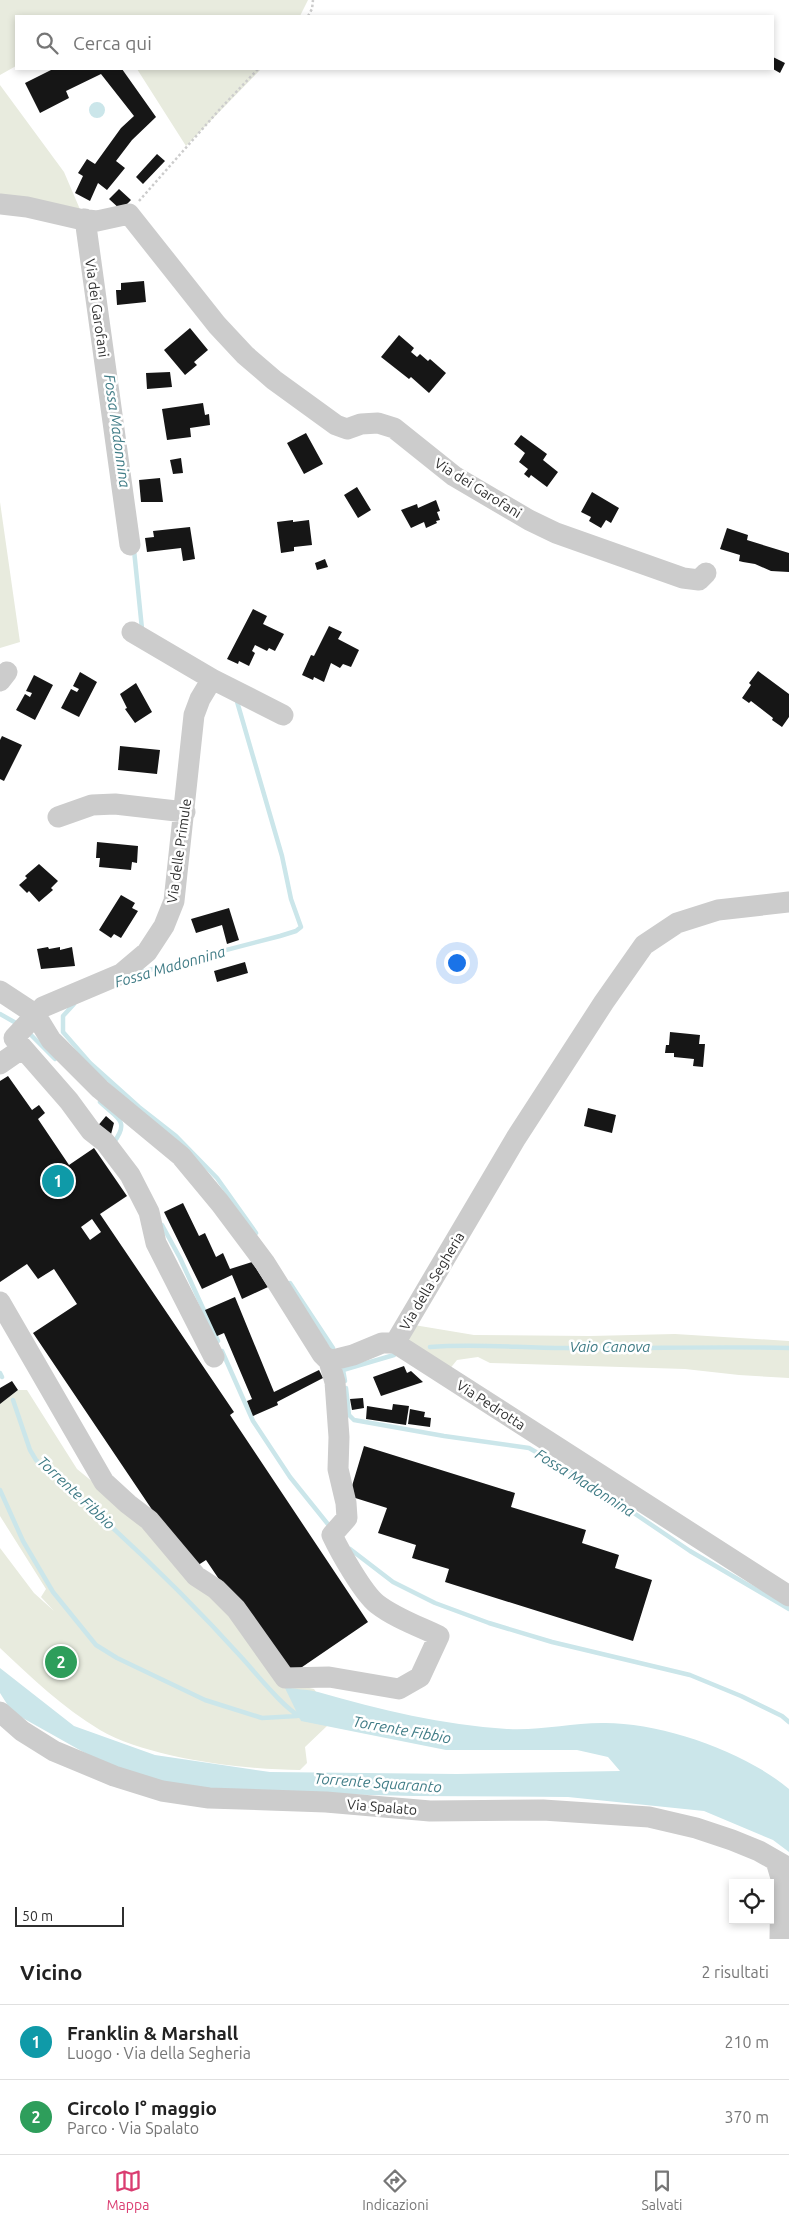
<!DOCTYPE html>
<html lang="it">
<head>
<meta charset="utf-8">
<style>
  body { margin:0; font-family:Ubuntu,sans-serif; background:#f2f2f2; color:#222 }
  .controls { position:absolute; right:15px; bottom:15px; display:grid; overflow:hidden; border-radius:0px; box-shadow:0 2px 8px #0003 }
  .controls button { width:45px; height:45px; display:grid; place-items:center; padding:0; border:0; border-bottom:1px solid #e0e0e0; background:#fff; color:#222; font:25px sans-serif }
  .scale { position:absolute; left:15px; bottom:12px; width:109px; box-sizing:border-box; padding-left:5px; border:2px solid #2f2f2f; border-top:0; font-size:14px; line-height:18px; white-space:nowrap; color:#2f2f2f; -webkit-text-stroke:4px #fff; paint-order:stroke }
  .you { position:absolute; left:456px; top:962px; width:18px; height:18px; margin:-12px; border:4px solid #fff; border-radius:50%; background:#1a73e8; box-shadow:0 0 0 8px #1a73e833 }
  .badge { display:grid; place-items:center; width:32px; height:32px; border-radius:50%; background:#da3d71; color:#fff; font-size:16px; font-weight:700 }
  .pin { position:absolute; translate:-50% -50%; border:2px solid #fff; box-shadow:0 1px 5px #0006 }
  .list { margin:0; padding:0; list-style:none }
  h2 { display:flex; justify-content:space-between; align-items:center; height:65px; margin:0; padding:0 20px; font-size:21px }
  h2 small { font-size:16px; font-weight:400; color:#767676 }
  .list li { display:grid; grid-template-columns:32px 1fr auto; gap:15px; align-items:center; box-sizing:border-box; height:75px; padding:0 20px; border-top:1px solid #e0e0e0 }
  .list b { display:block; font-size:19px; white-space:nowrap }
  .list p { margin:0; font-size:16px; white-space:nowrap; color:#767676 }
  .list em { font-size:16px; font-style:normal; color:#767676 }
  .icon { flex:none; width:28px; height:28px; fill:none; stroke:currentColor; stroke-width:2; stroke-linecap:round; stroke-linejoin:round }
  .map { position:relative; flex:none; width:789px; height:1939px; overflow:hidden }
  .search { position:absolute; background:#fff; box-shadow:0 2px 8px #0003; left:15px; right:15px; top:15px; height:55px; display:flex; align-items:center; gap:12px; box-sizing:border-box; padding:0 18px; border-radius:0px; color:#767676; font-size:19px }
  .sheet { height:215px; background:#fff }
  nav { display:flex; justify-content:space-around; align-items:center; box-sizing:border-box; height:70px; border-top:1px solid #e0e0e0; background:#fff; font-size:14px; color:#767676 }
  nav a { display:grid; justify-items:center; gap:2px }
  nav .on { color:#da3d71 }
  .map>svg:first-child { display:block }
</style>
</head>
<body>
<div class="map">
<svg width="789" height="1939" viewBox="0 0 789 1939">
  <rect width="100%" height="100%" fill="#fff"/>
  <!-- green -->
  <path fill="#e8ebde" d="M0 0H308L300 16H16V66L0 75Z
    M137 69H261L186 146Z
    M0 85 64 172 82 214 0 198Z
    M0 502 20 642 0 648Z
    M414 1325 474 1335 590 1336 675 1334 789 1341V1378L739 1375 685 1369 490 1363 478 1357 457 1360 444 1376 397 1346Z
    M18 1390H27L77 1469 110 1496 219 1601 282 1682 314 1689 321 1699 327 1726 305 1747 307 1763 300 1770C244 1770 148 1758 100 1730 63 1708 31 1677 0 1648V1548L34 1593 54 1611 41 1597 46 1589 0 1516V1404Z"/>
  <!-- water -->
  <path fill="#cbe6ea" d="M89 110a8 8 0 1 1 16 0a8 8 0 1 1-16 0Z
    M0 1668 74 1726 155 1755 270 1772 457 1774 620 1771 608 1757 577 1750H446L301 1721 284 1686C295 1690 306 1689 318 1692 380 1710 443 1725 507 1729 539 1731 570 1723 602 1723 660 1722 744 1751 789 1789V1852L773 1840 704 1811 568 1797 414 1796 200 1791 126 1776 12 1712 0 1693Z"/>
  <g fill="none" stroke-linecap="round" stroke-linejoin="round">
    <!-- stream -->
    <path stroke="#cbe6ea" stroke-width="4.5" d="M134 550 142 629
      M134 974 280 936 296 931 301 927 291 899 282 856 236 698
      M74 1004 63 1016V1032L90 1063 139 1107 176 1136 217 1178 256 1233
      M0 1014 16 1023
      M29 1033 55 1059
      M100 1102C115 1117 131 1120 114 1142
      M162 1225 180 1258 218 1341
      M290 1283 333 1348
      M430 1347C475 1343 519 1348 564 1348 639 1349 714 1346 789 1348
      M222 1351 253 1421 290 1477 331 1528
      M340 1366 343 1370 345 1381
      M343 1370 394 1355
      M0 1373 2 1377
      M346 1388 349 1415 354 1420 444 1436 529 1448 588 1482 690 1551 789 1609
      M13 1400 30 1450 36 1460C109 1522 179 1588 243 1659 254 1671 289 1715 303 1717
      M0 1490 23 1541 53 1592 96 1645 117 1658 205 1700 262 1718 297 1716
      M350 1549 393 1582 435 1603 489 1623 552 1642 690 1675 741 1696 782 1716 789 1722"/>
  </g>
  <!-- building -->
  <path fill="#161616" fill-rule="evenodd" d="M773 57 785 63 780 73 773 69Z
    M53 69H122L156 117 132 140 116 161 125 168 107 190 98 183 90 201 75 193 83 176 78 173 87 159 95 164 121 128 134 116 101 74 66 91 69 98 40 113 25 83Z
    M157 154 165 161 143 184 136 177Z
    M119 189 131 200 121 210 109 199Z
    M144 281 146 302 117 305 116 290H121V283Z
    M190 328 208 350 194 362 197 365 185 375 164 350Z
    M399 335 414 348 411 352 417 357 420 354 428 361 430 359 446 373 429 393 411 377 409 379 381 357Z
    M170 372 172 387 147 389 146 373Z
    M203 403 205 415 209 414 210 425 190 428 191 437 167 440 162 409Z
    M306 433 323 464 304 474 287 443Z
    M521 435 547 454 543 460 558 472 547 487 531 475 529 478 524 474 528 469 519 462 525 453 514 444Z
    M181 458 183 473 173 474 170 460Z
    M160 478 163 502H141L139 480Z
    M357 487 371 510 358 518 344 495Z
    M592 492 619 508 611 523 606 520 601 528 589 521 591 517 581 512Z
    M436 500 440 511 437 512 440 520 436 521 437 523 426 528 424 522 411 528 401 510 417 504 418 508Z
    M293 520V522L309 520 312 545 294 547V551L281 553 277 522Z
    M190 527 195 559 183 561 181 548 147 552 145 538 154 537 153 531Z
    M727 528 748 535 747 540 789 553V572L771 571 755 564 743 562 739 561 740 555 720 549Z
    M325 559 328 567 317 570 315 563Z
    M253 609 267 616 263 624 284 634 275 651 269 648 267 651 255 645 252 651 255 653 249 666 239 661 238 664 227 659Z
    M329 626 342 632 338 639 359 650 351 667 343 664 340 668 331 663 324 682 314 677 313 680 302 675 311 655 314 656Z
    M758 671 789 694V717L782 727 772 720 773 718 751 701 749 703 742 698 751 685 749 683Z
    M80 672 97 682 79 717 61 708 71 689 77 692 79 689 73 686Z
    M34 675 53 685 35 720 16 710 25 694 30 697 32 693 26 691Z
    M136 683 152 712 135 723 125 709 127 708 120 694Z
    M2 736 22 745 4 781 0 779V740Z
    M120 746 160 750 157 774 118 770Z
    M97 842 138 846 137 863 132 862 131 870 99 867 100 858H96Z
    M39 864 58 881 51 888 53 890 39 902 29 891 27 893 19 885 27 878 25 876Z
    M121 895 135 903 132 908 138 911 121 938 114 934 111 938 99 930Z
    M229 908 239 940 227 944 222 925 196 933 191 919Z
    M48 947 49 949 60 947V950L72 947 75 966 41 969 37 949Z
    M245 962 248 973 217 982 214 971Z
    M670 1032 700 1035 699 1044H705L703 1067 693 1066 694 1059 674 1057V1053H665L666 1045H669Z
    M8 1076 32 1110 39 1105 45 1113 38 1119 69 1165 94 1148 127 1196 100 1214 234 1412 230 1415 368 1622 286 1678 206 1560 192 1569 33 1333 77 1304 54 1269 38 1279 27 1264 0 1282V1081ZM92 1219 101 1232 90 1240 81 1227Z
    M588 1108 616 1115 612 1133 584 1126Z
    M106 1116 114 1123 110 1138 96 1128Z
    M183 1203 199 1236 205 1233 216 1257 223 1253 230 1269 252 1262 268 1287 242 1299 232 1275 202 1289 164 1212Z
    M235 1297 274 1392 319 1370 323 1378 277 1402 278 1405 253 1416 247 1401 252 1399 224 1333 217 1336 205 1310Z
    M404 1366 407 1373 411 1371 423 1382 381 1396 373 1377Z
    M12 1381 18 1390 0 1404V1388Z
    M363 1398 364 1408 352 1410 350 1399Z
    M393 1404 409 1406 406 1425 366 1419 367 1406 392 1410Z
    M410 1409 425 1412 424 1417 431 1418 430 1427 408 1424Z
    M364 1446 515 1493 511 1507 586 1530 582 1543 619 1555 615 1568 652 1580 633 1641 445 1582 449 1569 412 1558 416 1545 378 1533 387 1508 349 1496Z"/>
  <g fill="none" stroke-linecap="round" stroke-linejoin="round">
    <!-- path -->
    <path stroke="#ccc" stroke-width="2.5" stroke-dasharray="2.5 2.5" stroke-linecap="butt" d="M308 16 312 9 313 0
      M139 201 220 109 258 69"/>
    <!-- minor -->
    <path stroke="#ccc" stroke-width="21" d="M0 204 27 207 79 219 97 221 129 214 217 325 245 355 274 380 336 425 347 429 361 424 378 423 394 428 454 476 529 520 556 533 683 578 699 580 706 573
      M85 219 130 545
      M132 632 212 679 283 715
      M212 679 200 699 194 715 174 901 164 926 147 952 121 974 43 1007 14 1038 69 1101 91 1131 105 1142 130 1175 149 1212 156 1243 214 1357
      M0 681 7 672
      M58 817 92 805 115 804 185 812
      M0 991 35 1014 51 1040 100 1089 181 1156 220 1203 265 1263 322 1354 329 1361 353 1355 382 1343H395
      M0 1064 23 1048
      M0 1302 104 1482 128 1504 149 1520 196 1576 216 1589 236 1609 285 1678 329 1677 399 1689 420 1677 439 1636C418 1626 395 1618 377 1604 363 1593 340 1552 332 1535L347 1518 346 1503 338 1469 339 1437 335 1382 329 1361
      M395 1343 516 1138 604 1002 644 945 677 923 718 910 789 902
      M395 1343 789 1596
      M0 1712 22 1731 54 1751 114 1776 162 1791 209 1798 326 1802 430 1811 543 1810 649 1817 696 1828 732 1840 759 1851 789 1868
      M776 1861 781 1878 780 1939"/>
  </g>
  <g text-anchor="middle" stroke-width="5" stroke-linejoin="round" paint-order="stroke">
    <!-- street labels -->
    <g font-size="14" fill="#2f2f2f" stroke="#fff">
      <text transform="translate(97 308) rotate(82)" y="5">Via dei Garofani</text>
      <text transform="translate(478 488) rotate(32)" y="5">Via dei Garofani</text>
      <text transform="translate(179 851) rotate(-82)" y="5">Via delle Primule</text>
      <text transform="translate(432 1281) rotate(-59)" y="5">Via della Segheria</text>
      <text transform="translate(491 1405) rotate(33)" y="5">Via Pedrotta</text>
      <text transform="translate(382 1807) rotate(5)" y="5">Via Spalato</text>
    </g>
    <!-- water labels -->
    <g font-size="15" font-style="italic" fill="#407c86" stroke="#fff">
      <text transform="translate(117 431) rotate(82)" y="5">Fossa Madonnina</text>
      <text transform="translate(170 967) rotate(-16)" y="5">Fossa Madonnina</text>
      <text x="610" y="1352">Vaio Canova</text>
      <text transform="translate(585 1483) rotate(32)" y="5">Fossa Madonnina</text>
      <text transform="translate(76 1493) rotate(43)" y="5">Torrente Fibbio</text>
      <text transform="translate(402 1730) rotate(10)" y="5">Torrente Fibbio</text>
      <text transform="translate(378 1783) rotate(4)" y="5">Torrente Squaranto</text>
    </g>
  </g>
</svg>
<div class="controls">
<button><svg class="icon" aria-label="locate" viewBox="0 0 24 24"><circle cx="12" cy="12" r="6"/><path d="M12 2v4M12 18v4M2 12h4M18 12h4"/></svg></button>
</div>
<div class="scale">50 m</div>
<div class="you"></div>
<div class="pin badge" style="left:58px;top:1181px;background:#0f9aa8">1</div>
<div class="pin badge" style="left:61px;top:1662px;background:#2e9e5b">2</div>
<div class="search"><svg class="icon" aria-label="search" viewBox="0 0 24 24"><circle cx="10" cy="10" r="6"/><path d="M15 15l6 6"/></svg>Cerca qui</div>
</div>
<section class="sheet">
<h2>Vicino<small>2 risultati</small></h2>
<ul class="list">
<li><span class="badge" style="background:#0f9aa8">1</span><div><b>Franklin &amp; Marshall</b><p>Luogo · Via della Segheria</p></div><em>210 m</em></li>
<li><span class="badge" style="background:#2e9e5b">2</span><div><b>Circolo I° maggio</b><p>Parco · Via Spalato</p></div><em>370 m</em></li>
</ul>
</section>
<nav>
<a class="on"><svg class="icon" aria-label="map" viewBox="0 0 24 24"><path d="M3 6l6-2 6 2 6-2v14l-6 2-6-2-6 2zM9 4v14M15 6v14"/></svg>Mappa</a>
<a><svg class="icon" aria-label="directions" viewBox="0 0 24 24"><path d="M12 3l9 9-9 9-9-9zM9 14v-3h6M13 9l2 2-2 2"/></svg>Indicazioni</a>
<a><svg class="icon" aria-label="saved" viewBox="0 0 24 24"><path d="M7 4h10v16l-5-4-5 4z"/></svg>Salvati</a>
</nav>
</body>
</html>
